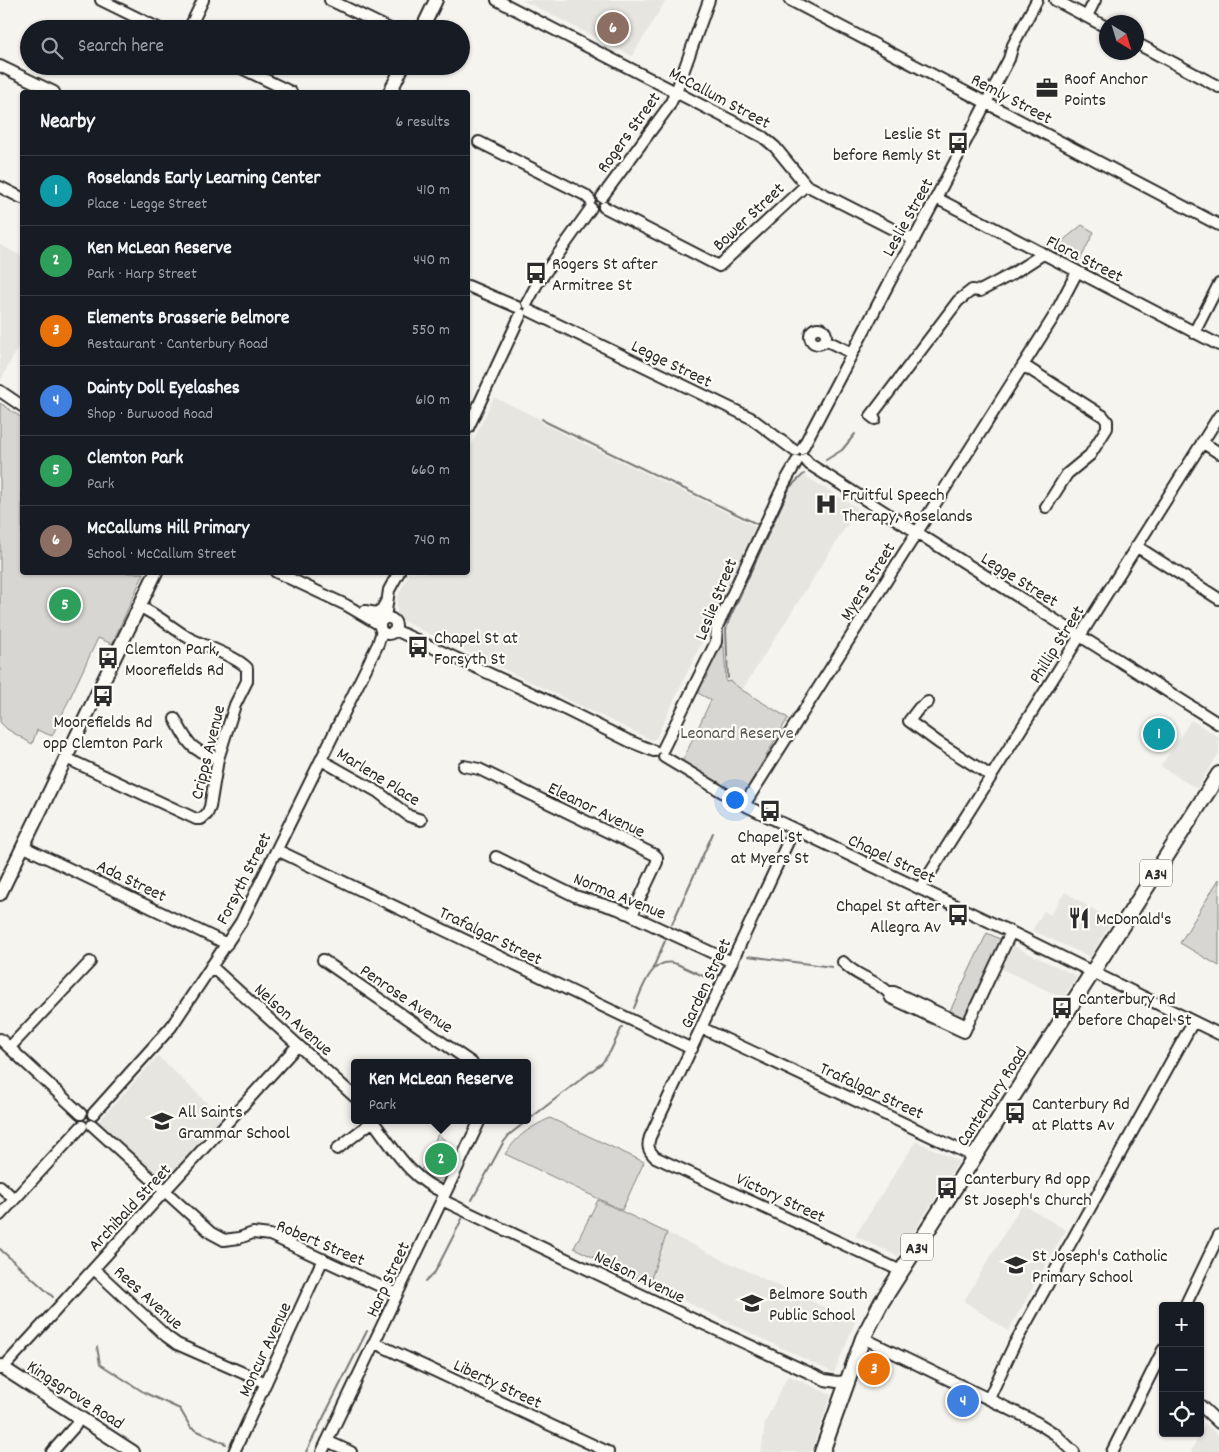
<!DOCTYPE html>
<html lang="en">
<head>
<meta charset="utf-8">
<style>
  body { margin:0; font-family:Dekko,sans-serif; background:#242831; color:#f1f3f6 }
  .controls { position:absolute; right:15px; bottom:15px; display:grid; overflow:hidden; border-radius:5px; box-shadow:0 1px 4px #0004 }
  .controls button { width:45px; height:45px; display:grid; place-items:center; padding:0; border:0; border-bottom:1px solid #363941; background:#171b24; color:#f1f3f6; font:25px sans-serif }
  .compass { position:absolute; left:1099px; top:15px; width:45px; height:45px; border-radius:50%; background:#171b24; box-shadow:0 1px 4px #0004; rotate:142deg }
  .you { position:absolute; left:734px; top:799px; width:18px; height:18px; margin:-12px; border:4px solid #fff; border-radius:50%; background:#1a73e8; box-shadow:0 0 0 8px #1a73e833 }
  .badge { display:grid; place-items:center; width:32px; height:32px; border-radius:50%; background:#ea580c; color:#fff; font-size:16px; font-weight:700 }
  .pin { position:absolute; translate:-50% -50%; border:2px solid #fff; box-shadow:0 1px 5px #0006 }
  .popup { position:absolute; left:351px; top:1059px; width:180px; height:65px; box-sizing:border-box; display:grid; place-content:center; border-radius:5px; background:#171b24; filter:drop-shadow(0 1px 4px #0005); font-size:16px; white-space:nowrap; color:#9ea1a6 }
  .popup b { font-size:19px; color:#f1f3f6 }
  .popup::after { content:''; position:absolute; left:50%; top:100%; margin-left:-10px; border:10px solid transparent; border-top-color:#171b24 }
  .list { margin:0; padding:0; list-style:none }
  h2 { display:flex; justify-content:space-between; align-items:center; height:65px; margin:0; padding:0 20px; font-size:21px }
  h2 small { font-size:16px; font-weight:400; color:#9ea1a6 }
  .list li { display:grid; grid-template-columns:32px 1fr auto; gap:15px; align-items:center; box-sizing:border-box; height:70px; padding:0 20px; border-top:1px solid #363941 }
  .list b { display:block; font-size:19px; white-space:nowrap }
  .list p { margin:0; font-size:16px; white-space:nowrap; color:#9ea1a6 }
  .list em { font-size:16px; font-style:normal; color:#9ea1a6 }
  .icon { flex:none; width:28px; height:28px; fill:none; stroke:currentColor; stroke-width:2; stroke-linecap:round; stroke-linejoin:round }
  .map { position:relative; flex:none; width:1219px; height:1452px; overflow:hidden }
  .search { position:absolute; background:#171b24; box-shadow:0 1px 4px #0004; left:20px; top:20px; width:450px; height:55px; display:flex; align-items:center; gap:12px; box-sizing:border-box; padding:0 18px; border-radius:28px; color:#9ea1a6; font-size:19px }
  .panel { position:absolute; background:#171b24; box-shadow:0 1px 4px #0004; left:20px; top:90px; width:450px; height:485px; border-radius:5px }
  .map>svg:first-child { display:block }
</style>
</head>
<body>
<div class="map">
<svg width="1219" height="1452" viewBox="0 0 1219 1452">
  <rect width="100%" height="100%" fill="#f5f4ef"/>
  <filter id="ink" filterUnits="userSpaceOnUse"><feTurbulence type="fractalNoise" baseFrequency=".02" numOctaves="2"/><feDisplacementMap in="SourceGraphic" scale="10" xChannelSelector="R" yChannelSelector="G"/><feConvolveMatrix kernelMatrix="1 2 1 2 8 2 1 2 1" color-interpolation-filters="sRGB"/></filter>
  <g filter="url(#ink)">
    <!-- built -->
    <path fill="#e6e5e0" d="M522 0H666L632 56Z
      M0 245 22 256V339L0 382Z
      M494 397 540 419 543 424 757 527 656 738 652 740 399 619 397 612V598L409 573 468 572V452Z
      M805 476 858 508 742 690 730 681 728 644 718 649 722 640 727 637 728 627 792 487Z
      M1191 720 1219 737V753L1197 789 1161 766Z
      M1065 892 1112 921 1090 957 1032 930 1044 911 1050 915Z
      M1013 946 1077 976 1063 998 1002 969Z
      M158 1056 225 1120 166 1185 98 1122Z
      M916 1141 959 1161 898 1256 855 1236Z
      M1022 1204 1066 1230 1008 1331 964 1301Z
      M667 1233 855 1322 834 1373 649 1284Z
      M788 1375 831 1395 811 1452H760L762 1447 765 1422Z
      M1205 1423 1219 1437V1452H1191Z"/>
    <!-- green -->
    <path fill="#d7d6d2" stroke="#81807e" d="M1082 225 1094 232 1080 260 1055 247Z
      M0 403 22 418V572L144 573 112 644 98 638 52 736 37 730 32 744 7 729 0 722Z
      M724 646 726 682 730 681 742 690 788 718 741 799 682 762 711 700 698 693 718 649Z
      M1219 879V966L1180 943Z
      M987 933 1002 940 966 1018 962 1019 949 1013Z
      M550 1118 644 1162 622 1210 505 1154C519 1134 529 1128 550 1118Z
      M438 1134 459 1153C453 1165 449 1183 433 1184L420 1173Z
      M598 1200 667 1233 649 1284 574 1248Z"/>
    <g fill="none" stroke-linecap="round" stroke-linejoin="round">
      <!-- stream -->
      <path stroke="#797877" stroke-width="2" d="M983 284 1022 260
        M542 419 546 422 757 524
        M826 460 842 450 855 434
        M728 678 726 630 729 620 790 487 804 474
        M672 924 713 833
        M748 956 832 967
        M653 968 665 941
        M634 1008C642 990 651 955 677 964L712 980
        M472 1200 503 1143 510 1134 602 1063 610 1052 622 1027
        M0 1249 53 1297
        M426 1281 435 1272 462 1219
        M97 1347 100 1364 145 1393 180 1409 191 1428 226 1444
        M306 1452 367 1331"/>
      <!-- minor casing -->
      <g stroke="#2b2b2b" stroke-width="14">
        <path id="minor" d="M101 0 160 29
          M330 0 390 29
          M497 0 763 137 775 147 806 185 914 240
          M790 0 1219 225
          M1055 0 1106 27
          M1087 16 1095 0
          M189 29 203 0
          M1136 43 1219 87
          M0 66 54 92
          M237 66 291 92
          M479 142 585 195 590 200
          M0 187 22 198
          M602 197 669 106 676 92 709 0
          M936 198 1219 345
          M604 207 719 266 806 185
          M468 286 517 307
          M527 303 537 284 591 208
          M530 311 751 418 795 451
          M810 336a8 8 0 1 1 16 0a8 8 0 1 1-16 0Z
          M1194 333 1219 284
          M825 340 852 353
          M1023 365 1103 416 1107 421V428L1090 455 1067 474 1046 507
          M0 391 22 406
          M875 419 871 416 958 301 972 290 980 291 1012 274 1043 254
          M468 428 521 314
          M1202 442 1219 453
          M802 449 898 266 910 247 936 198 1009 59 1013 45 1037 0
          M805 459 809 464 1219 724
          M1136 546 1219 599
          M276 572 346 605 380 625
          M365 611 377 613 382 609 386 602
          M380 626a8 8 0 1 1 16 0a8 8 0 1 1-16 0Z
          M385 618 389 590 399 572
          M395 630 540 697 629 741 654 751
          M928 702 919 708 909 721 939 743 991 776
          M175 719C189 745 190 749 218 759
          M663 749 716 642 717 627 785 482 797 461
          M664 757 744 805 1011 932 1219 1034
          M66 758 196 819H201L207 814 210 807 218 759 235 705 247 681V668C236 656 204 646 189 638 172 628 158 615 140 607
          M321 760 378 792 409 816 421 820
          M464 766 479 769 655 855 657 857V862L632 915
          M744 805 1053 318 1077 272
          M794 829 650 1137C647 1146 648 1150 655 1157L901 1271
          M24 847 227 944
          M277 850 692 1049
          M496 857 575 896 618 909 732 962
          M920 889 1219 416
          M323 960 472 1063
          M843 962C855 976 874 979 888 992
          M211 966 355 1097
          M967 1026 894 992H888L891 998 964 1032 1011 932
          M702 1028 975 1157
          M0 1039 81 1114
          M10 1047 90 962
          M93 1114 171 1027 241 922 378 644 382 631
          M372 1120C395 1150 409 1178 445 1193
          M92 1125 211 1233 224 1240 239 1238 253 1233 270 1235 397 1294
          M337 1149 373 1121
          M0 1186 14 1199
          M442 1200 684 1315 825 1380 837 1382 847 1381
          M0 1215 82 1126
          M94 1269 166 1336 177 1344 266 1383
          M1185 1306 1219 1235
          M863 1338 1036 1422 1055 1434 1074 1452
          M375 1343 608 1452
          M0 1369 3 1368 298 1045
          M989 1398 1014 1345 1193 1022
          M1200 1405 1219 1423
          M327 1441 351 1452
          M52 1452 75 1426 79 1418
          M234 1452 323 1259
          M322 1452 480 1120
          M1112 1452 1163 1350"/>
      </g>
      <!-- major casing -->
      <g stroke="#2b2b2b" stroke-width="16">
        <path id="major" d="M422 29 436 0
          M390 92 403 66
          M0 894 156 572
          M0 1366 133 1452"/>
      </g>
      <!-- highway casing -->
      <g stroke="#2b2b2b" stroke-width="18">
        <path id="highway" d="M822 1452 863 1338 881 1303 1219 774"/>
      </g>
      <!-- minor -->
      <use href="#minor" stroke="#fdfcf7" stroke-width="10"/>
      <!-- major -->
      <use href="#major" stroke="#fdfcf7" stroke-width="12"/>
      <!-- highway -->
      <use href="#highway" stroke="#fdfcf7" stroke-width="14"/>
    </g>
  </g>
  <!-- icons -->
  <defs>
    <g id="office-bare" transform="scale(1.725)"><path d="M-6-3h4V-5.5h4V-3h4V5H-6ZM-1-4.5V-3h2v-1.5ZM-6 0V1H6V0Z" fill="#2b2b2b" stroke="#fdfcf7" stroke-width="2.5" paint-order="stroke"/></g>
    <g id="bus-bare" transform="scale(1.725)"><path d="M-5-6H5V4H4V6H2V4H-2V6H-4V4H-5ZM-3.5-4V0h7V-4ZM-3.5 1.2v1.5H-2V1.2ZM2 1.2v1.5H3.5V1.2Z" fill="#2b2b2b" stroke="#fdfcf7" stroke-width="2.5" paint-order="stroke"/></g>
    <g id="hospital-bare" transform="scale(1.725)"><path d="M-5-5h3v3.5h4V-5h3V5h-3V1.5h-4V5h-3Z" fill="#2b2b2b" stroke="#fdfcf7" stroke-width="2.5" paint-order="stroke"/></g>
    <g id="restaurant-bare" transform="scale(1.725)"><path d="M-5-6h1v4h1v-4h1v4h1v-4h1v5L-1.5 .5V6h-2V.5L-5-1ZM5-6V6H3V1.5H1.5Q1.5-4 5-6Z" fill="#2b2b2b" stroke="#fdfcf7" stroke-width="2.5" paint-order="stroke"/></g>
    <g id="school-bare" transform="scale(1.725)"><path d="M0-5L7-2L0 1L-7-2ZM-4 1L0 2.5L4 1V4Q0 6-4 4Z" fill="#2b2b2b" stroke="#fdfcf7" stroke-width="2.5" paint-order="stroke"/></g>
  </defs>
  <g fill-rule="evenodd">
    <use href="#office-bare" x="1047" y="88"/>
    <use href="#bus-bare" x="958" y="143"/>
    <use href="#bus-bare" x="536" y="273"/>
    <use href="#hospital-bare" x="826" y="504"/>
    <use href="#bus-bare" x="418" y="647"/>
    <use href="#bus-bare" x="108" y="658"/>
    <use href="#bus-bare" x="103" y="696"/>
    <use href="#bus-bare" x="770" y="811"/>
    <use href="#bus-bare" x="958" y="915"/>
    <use href="#restaurant-bare" x="1079" y="918"/>
    <use href="#bus-bare" x="1062" y="1008"/>
    <use href="#bus-bare" x="1015" y="1113"/>
    <use href="#school-bare" x="162" y="1121"/>
    <use href="#bus-bare" x="947" y="1188"/>
    <use href="#school-bare" x="1016" y="1265"/>
    <use href="#school-bare" x="752" y="1303"/>
  </g>
  <g text-anchor="middle" stroke-width="4.5" stroke-linejoin="round" paint-order="stroke">
    <!-- shield labels -->
    <g fill="#fdfcf7" stroke="#6a6a68" stroke-width="1">
      <rect x="1140" y="859.5" width="32" height="27" rx="4"/>
      <rect x="901" y="1233.5" width="32" height="27" rx="4"/>
    </g>
    <g font-size="16" font-weight="bold" fill="#2b2b2b">
      <text x="1156" y="879">A34</text>
      <text x="917" y="1253">A34</text>
    </g>
    <!-- poi labels -->
    <g font-size="18" fill="#2b2b2b" stroke="#fdfcf7" text-anchor="start">
      <text x="1064" y="84">Roof Anchor<tspan x="1064" dy="21">Points</tspan></text>
      <text x="941" y="139" text-anchor="end">Leslie St<tspan x="941" dy="21">before Remly St</tspan></text>
      <text x="552" y="269">Rogers St after<tspan x="552" dy="21">Armitree St</tspan></text>
      <text x="842" y="500">Fruitful Speech<tspan x="842" dy="21">Therapy, Roselands</tspan></text>
      <text x="434" y="643">Chapel St at<tspan x="434" dy="21">Forsyth St</tspan></text>
      <text x="125" y="654">Clemton Park,<tspan x="125" dy="21">Moorefields Rd</tspan></text>
      <text x="103" y="727" text-anchor="middle">Moorefields Rd<tspan x="103" dy="21">opp Clemton Park</tspan></text>
      <text x="770" y="842" text-anchor="middle">Chapel St<tspan x="770" dy="21">at Myers St</tspan></text>
      <text x="941" y="911" text-anchor="end">Chapel St after<tspan x="941" dy="21">Allegra Av</tspan></text>
      <text x="1096" y="924">McDonald's</text>
      <text x="1078" y="1004">Canterbury Rd<tspan x="1078" dy="21">before Chapel St</tspan></text>
      <text x="1032" y="1109">Canterbury Rd<tspan x="1032" dy="21">at Platts Av</tspan></text>
      <text x="178" y="1117">All Saints<tspan x="178" dy="21">Grammar School</tspan></text>
      <text x="964" y="1184">Canterbury Rd opp<tspan x="964" dy="21">St Joseph's Church</tspan></text>
      <text x="1032" y="1261">St Joseph's Catholic<tspan x="1032" dy="21">Primary School</tspan></text>
      <text x="769" y="1299">Belmore South<tspan x="769" dy="21">Public School</tspan></text>
    </g>
    <!-- street labels -->
    <g font-size="18" fill="#2b2b2b" stroke="#fdfcf7">
      <text transform="translate(720 97) rotate(28)" y="6">McCallum Street</text>
      <text transform="translate(1012 98) rotate(28)" y="6">Remly Street</text>
      <text transform="translate(628 132) rotate(-54)" y="6">Rogers Street</text>
      <text transform="translate(748 216) rotate(-43)" y="6">Bower Street</text>
      <text transform="translate(907 217) rotate(-61)" y="6">Leslie Street</text>
      <text transform="translate(1085 258) rotate(27)" y="6">Flora Street</text>
      <text transform="translate(672 363) rotate(26)" y="6">Legge Street</text>
      <text transform="translate(1020 579) rotate(32)" y="6">Legge Street</text>
      <text transform="translate(867 581) rotate(-58)" y="6">Myers Street</text>
      <text transform="translate(715 599) rotate(-68)" y="6">Leslie Street</text>
      <text transform="translate(1056 644) rotate(-58)" y="6">Phillip Street</text>
      <text transform="translate(207 752) rotate(-76)" y="6">Cripps Avenue</text>
      <text transform="translate(379 776) rotate(32)" y="6">Marlene Place</text>
      <text transform="translate(597 809) rotate(26)" y="6">Eleanor Avenue</text>
      <text transform="translate(892 858) rotate(25)" y="6">Chapel Street</text>
      <text transform="translate(243 878) rotate(-63)" y="6">Forsyth Street</text>
      <text transform="translate(132 880) rotate(26)" y="6">Ada Street</text>
      <text transform="translate(620 895) rotate(22)" y="6">Norma Avenue</text>
      <text transform="translate(491 935) rotate(26)" y="6">Trafalgar Street</text>
      <text transform="translate(705 983) rotate(-65)" y="6">Garden Street</text>
      <text transform="translate(407 998) rotate(34)" y="6">Penrose Avenue</text>
      <text transform="translate(294 1019) rotate(42)" y="6">Nelson Avenue</text>
      <text transform="translate(872 1090) rotate(25)" y="6">Trafalgar Street</text>
      <text transform="translate(991 1096) rotate(-57)" y="6">Canterbury Road</text>
      <text transform="translate(781 1197) rotate(25)" y="6">Victory Street</text>
      <text transform="translate(129 1207) rotate(-47)" y="6">Archibald Street</text>
      <text transform="translate(321 1242) rotate(23)" y="6">Robert Street</text>
      <text transform="translate(640 1276) rotate(26)" y="6">Nelson Avenue</text>
      <text transform="translate(387 1279) rotate(-65)" y="6">Harp Street</text>
      <text transform="translate(149 1297) rotate(42)" y="6">Rees Avenue</text>
      <text transform="translate(264 1349) rotate(-65)" y="6">Moncur Avenue</text>
      <text transform="translate(498 1383) rotate(25)" y="6">Liberty Street</text>
      <text transform="translate(76 1394) rotate(33)" y="6">Kingsgrove Road</text>
    </g>
    <!-- park labels -->
    <g font-size="18" fill="#565655" stroke="#fdfcf7">
      <text x="737" y="738">Leonard Reserve</text>
    </g>
  </g>
</svg>
<div class="controls">
<button>+</button>
<button>−</button>
<button><svg class="icon" aria-label="locate" viewBox="0 0 24 24"><circle cx="12" cy="12" r="6"/><path d="M12 2v4M12 18v4M2 12h4M18 12h4"/></svg></button>
</div>
<svg class="compass" viewBox="-18 -18 36 36"><path d="M0-13l5 13h-10z" fill="#e53935"/><path d="M0 13l5-13h-10z" fill="#9ea1a6"/></svg>
<div class="you"></div>
<div class="pin badge" style="left:1159px;top:734px;background:#0f9aa8">1</div>
<div class="pin badge" style="left:441px;top:1159px;background:#2e9e5b">2</div>
<div class="popup"><b>Ken McLean Reserve</b>Park</div>
<div class="pin badge" style="left:874px;top:1369px;background:#e8710a">3</div>
<div class="pin badge" style="left:963px;top:1401px;background:#3f7fe0">4</div>
<div class="pin badge" style="left:65px;top:605px;background:#2e9e5b">5</div>
<div class="pin badge" style="left:613px;top:28px;background:#8d6e63">6</div>
<div class="search"><svg class="icon" aria-label="search" viewBox="0 0 24 24"><circle cx="10" cy="10" r="6"/><path d="M15 15l6 6"/></svg>Search here</div>
<section class="panel">
<h2>Nearby<small>6 results</small></h2>
<ul class="list">
<li><span class="badge" style="background:#0f9aa8">1</span><div><b>Roselands Early Learning Center</b><p>Place · Legge Street</p></div><em>410 m</em></li>
<li><span class="badge" style="background:#2e9e5b">2</span><div><b>Ken McLean Reserve</b><p>Park · Harp Street</p></div><em>440 m</em></li>
<li><span class="badge" style="background:#e8710a">3</span><div><b>Elements Brasserie Belmore</b><p>Restaurant · Canterbury Road</p></div><em>550 m</em></li>
<li><span class="badge" style="background:#3f7fe0">4</span><div><b>Dainty Doll Eyelashes</b><p>Shop · Burwood Road</p></div><em>610 m</em></li>
<li><span class="badge" style="background:#2e9e5b">5</span><div><b>Clemton Park</b><p>Park</p></div><em>660 m</em></li>
<li><span class="badge" style="background:#8d6e63">6</span><div><b>McCallums Hill Primary</b><p>School · McCallum Street</p></div><em>740 m</em></li>
</ul>
</section>
</div>
</body>
</html>
